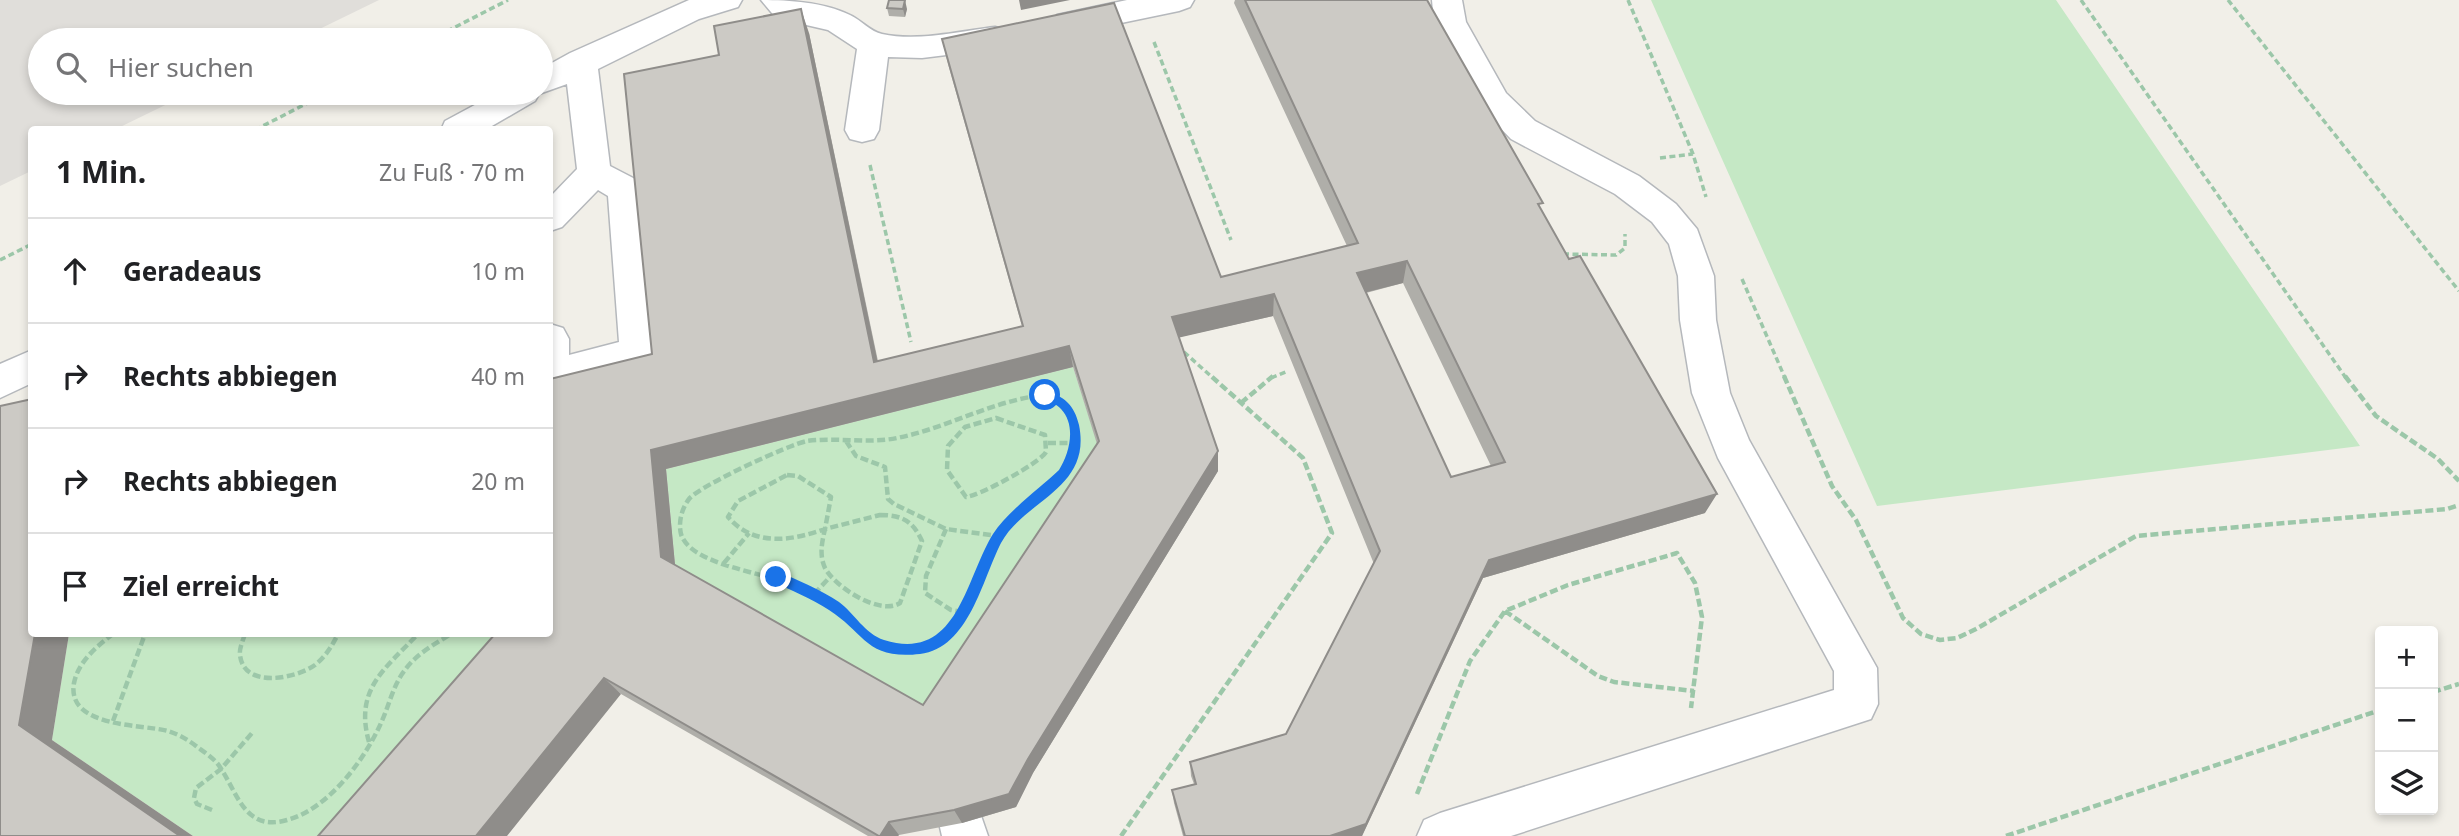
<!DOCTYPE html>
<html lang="de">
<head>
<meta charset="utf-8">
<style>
  body { margin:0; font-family:"Noto Sans",sans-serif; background:#f2f2f2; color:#202124 }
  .controls { position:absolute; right:21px; bottom:21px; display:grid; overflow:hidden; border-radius:7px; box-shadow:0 4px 10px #0003 }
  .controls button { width:63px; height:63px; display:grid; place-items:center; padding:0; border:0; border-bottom:2px solid #e0e0e0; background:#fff; color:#202124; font:35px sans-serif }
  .stop { position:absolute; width:21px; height:21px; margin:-16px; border:5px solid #1a73e8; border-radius:50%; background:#fff }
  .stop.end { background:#1a73e8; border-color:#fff; box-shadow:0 2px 7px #0008 }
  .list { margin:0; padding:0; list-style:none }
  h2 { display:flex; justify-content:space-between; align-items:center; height:91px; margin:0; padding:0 28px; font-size:30px }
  h2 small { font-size:23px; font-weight:400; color:#757577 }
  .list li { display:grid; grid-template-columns:46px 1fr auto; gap:21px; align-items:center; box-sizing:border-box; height:105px; padding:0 28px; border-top:2px solid #e0e0e0 }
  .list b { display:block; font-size:26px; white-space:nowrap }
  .list em { font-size:23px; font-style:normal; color:#757577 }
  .icon { flex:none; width:38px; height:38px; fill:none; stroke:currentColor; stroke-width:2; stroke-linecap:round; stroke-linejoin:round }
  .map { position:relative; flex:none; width:2459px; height:836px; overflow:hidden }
  .search { position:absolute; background:#fff; box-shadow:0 4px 10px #0003; left:28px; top:28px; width:525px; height:77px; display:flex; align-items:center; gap:18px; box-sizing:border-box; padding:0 24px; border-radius:38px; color:#757577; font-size:26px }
  .panel { position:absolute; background:#fff; box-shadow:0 4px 10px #0003; left:28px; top:126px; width:525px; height:511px; border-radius:7px }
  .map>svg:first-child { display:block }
</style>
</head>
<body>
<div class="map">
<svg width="2459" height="836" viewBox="0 0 2459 836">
  <rect width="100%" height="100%" fill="#f1efe8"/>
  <!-- industrial -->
  <path fill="#e0deda" d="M0 0H379L297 40H40V93H190L116 129 32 130 31 171 0 186Z"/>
  <!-- green -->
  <path fill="#c5e8c5" d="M1651 0H2056L2360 446 1877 506Z
    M1073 367 1103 461 931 720 676 575 666 469Z
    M69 634H528L354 836H193L52 740Z"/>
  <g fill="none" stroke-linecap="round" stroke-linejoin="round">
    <!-- minor casing -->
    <g stroke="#b5b8bc" stroke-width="3">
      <path id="minor" d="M689 0H742L738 7 699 19 598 69 610 166 637 180 642 189 657 353 651 364 550 390V324L563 328 569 339V355L619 342 608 196 598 190 562 227 550 231V197L577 169 567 84 539 94 535 101 485 130H441L445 121 497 93H541V69L570 53Z
        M761 0C789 0 823 2 850 15 861 20 871 32 882 34 918 42 960 31 995 27L1006 30 1011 38 1006 46 995 49 922 58 888 57 879 130 874 139 862 142 850 139 845 130 857 49 828 30 776 18Z
        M1127 0H1194L1190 7 1179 11 1068 34 1057 31 1052 23 1057 15Z
        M1432 0H1462L1466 22 1506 93 1535 121 1639 176 1676 204 1697 229 1714 276 1716 320 1730 393 1749 440 1877 668 1878 704 1871 719 1511 836H1417L1424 820 1440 813 1834 690V671L1718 458 1692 393 1680 320 1678 276 1669 244 1652 222 1615 194 1511 139 1482 109 1434 22Z
        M32 350V383L0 398V364Z
        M962 800 978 807 988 836H942L939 823 946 807Z"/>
    </g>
    <!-- path-far1 -->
    <path stroke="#9cc7a9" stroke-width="3.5" stroke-dasharray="6 3.5" stroke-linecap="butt" d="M1628 0 1693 154 1706 197
      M2081 0 2346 378
      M2228 0 2459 291
      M430 40 508 0
      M1154 42 1231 240
      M255 130 327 93
      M1660 158 1693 154
      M870 165 911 342
      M1563 254 1616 255 1625 248V234
      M0 260 32 244
      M1742 279 1785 378
      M1184 352 1213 378
      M1271 378 1288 371"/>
    <!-- path -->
    <path stroke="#9cc7a9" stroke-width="4.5" stroke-dasharray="8 3.5" stroke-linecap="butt" d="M1784 376 1832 486 1856 520 1903 618 1921 634 1940 640 1957 638 1976 629 2136 536 2447 509 2459 505
      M2345 376 2376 416 2438 459 2459 481
      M1045 395C1060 399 1069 408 1073 424 1087 479 1023 499 998 537 980 564 972 597 956 624 937 649 905 656 876 643 864 637 857 626 848 618 833 603 813 593 794 585 766 573 690 565 681 534 678 522 682 508 689 499 699 486 790 444 807 441 837 437 868 444 897 438 948 428 993 400 1045 395Z
      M1241 403 1273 376
      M996 418 1045 435 1046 452C1040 463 979 496 966 497L947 470 948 446 965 427Z
      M846 441 856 456 885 467 888 499 894 504 946 529 998 536
      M1048 443H1076
      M787 475 798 476 831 497 825 529C791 541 754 547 728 517L738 501Z
      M880 515C902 515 913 521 922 541L900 603C880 616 835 587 825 568 819 555 822 542 825 529Z
      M946 529 926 576 925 593 951 610 962 612
      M724 563 749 533
      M814 594 830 577
      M1505 611 1598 676 1614 682 1694 691
      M113 634C97 646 78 662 74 683 66 728 142 724 168 731 178 734 187 739 196 746 204 752 214 758 220 767 238 794 245 832 287 820 328 809 364 761 381 723 389 706 393 685 405 670 416 654 435 644 451 634
      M245 634C243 640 239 649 240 655 244 690 297 678 315 665 326 656 332 646 338 634
      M2433 692 2459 684
      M113 721 145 634
      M369 742C354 689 385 669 418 634
      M1417 794 1470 661 1505 611 1568 585 1677 553 1695 583 1702 617 1691 708
      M212 810 197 804 194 798 196 788 221 769 252 733
      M1121 836 1332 533 1303 458 1211 376
      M2006 836 2380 710"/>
    <!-- minor -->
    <use href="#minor" fill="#fff" fill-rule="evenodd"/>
  </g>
  <!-- wall -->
  <path fill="#afaea9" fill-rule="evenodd" d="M1235 0H1427L1541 209 1705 513 1483 578 1362 836H1183L1174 803 1172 790 1194 784 1191 776 1190 762 1286 734 1374 564 1273 316 1179 337 1218 471 1033 773 1016 807 962 823 899 835 898 836H868L621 694 550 634 652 354 719 55 809 33 878 361 1022 326 948 64 942 39 1221 277 1347 246 1234 3ZM1403 283 1491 466 1451 477 1366 293ZM1073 367 1097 444 923 705 675 565 666 469Z
    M887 8 907 9 905 17 889 16Z"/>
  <!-- shaded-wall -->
  <path fill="#8f8d8a" d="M905 0 907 9 905 17 903 9Z
    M1019 0H1070L1021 10Z
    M801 9 809 33 882 383 874 362Z
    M1407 261 1403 283 1355 295 1357 273Z
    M1274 294 1273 316 1173 339 1172 317Z
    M1069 346 1073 367 666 469 676 575 661 557 651 450Z
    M1218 451V471L1033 773 1016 807 962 823 954 810Z
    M1717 494 1705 513 1483 578 1362 836H1330L1489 560Z
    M35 634H69L52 740 193 836H180L19 725Z
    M604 678 621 694 507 836H476Z
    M889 822 899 835 898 836H880Z"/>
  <!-- building -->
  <path fill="#cccac5" stroke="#8f8d8a" stroke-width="2" fill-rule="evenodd" d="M889 0H905L903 9 887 8Z
    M1245 0H1427L1543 203 1538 204 1569 259 1580 256 1717 494 1489 560 1366 824 1330 836H1185L1172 790 1196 784 1190 762 1286 734 1380 551 1274 294 1172 317 1218 451 1028 759 1009 794 954 810 889 822 880 836H879L604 678 476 836H318L495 634H550V379L652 354 624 74 719 55 714 26 801 9 874 362 1023 326 942 39 1114 3 1221 277 1358 243ZM1407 261 1505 462 1451 477 1357 273ZM1069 346 1099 441 923 705 661 557 651 450Z
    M32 399V634H35L19 725 180 836H0V406Z"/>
  <!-- route -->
  <path fill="#1a73e8" d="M1045 390C1064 397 1074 404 1079 425 1092 489 1024 500 1001 543 982 580 969 648 920 654 866 660 865 633 829 610 811 598 790 590 772 581L770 577 776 571C796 579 821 590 839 602 854 613 865 634 884 640 958 663 965 579 993 534 1007 512 1040 488 1059 470 1069 454 1077 426 1061 409 1057 404 1047 401 1041 398V391Z"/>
</svg>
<div class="controls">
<button>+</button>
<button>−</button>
<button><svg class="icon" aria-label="layers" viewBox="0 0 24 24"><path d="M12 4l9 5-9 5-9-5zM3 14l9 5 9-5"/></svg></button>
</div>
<div class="stop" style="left:1045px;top:395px"></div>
<div class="stop end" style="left:776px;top:577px"></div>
<div class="search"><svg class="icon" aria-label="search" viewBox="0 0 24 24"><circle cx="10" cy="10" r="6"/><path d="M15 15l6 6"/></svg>Hier suchen</div>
<section class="panel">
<h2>1 Min.<small>Zu Fuß · 70 m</small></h2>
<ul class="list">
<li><svg class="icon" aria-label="ahead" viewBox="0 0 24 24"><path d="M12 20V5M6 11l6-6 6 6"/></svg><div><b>Geradeaus</b></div><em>10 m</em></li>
<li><svg class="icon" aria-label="right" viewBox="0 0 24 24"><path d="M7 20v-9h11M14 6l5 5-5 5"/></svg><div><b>Rechts abbiegen</b></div><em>40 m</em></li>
<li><svg class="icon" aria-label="right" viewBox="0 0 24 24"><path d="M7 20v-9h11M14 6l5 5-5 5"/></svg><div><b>Rechts abbiegen</b></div><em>20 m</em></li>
<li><svg class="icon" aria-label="arrive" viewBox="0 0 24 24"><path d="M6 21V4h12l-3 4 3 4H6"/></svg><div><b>Ziel erreicht</b></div></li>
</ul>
</section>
</div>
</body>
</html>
